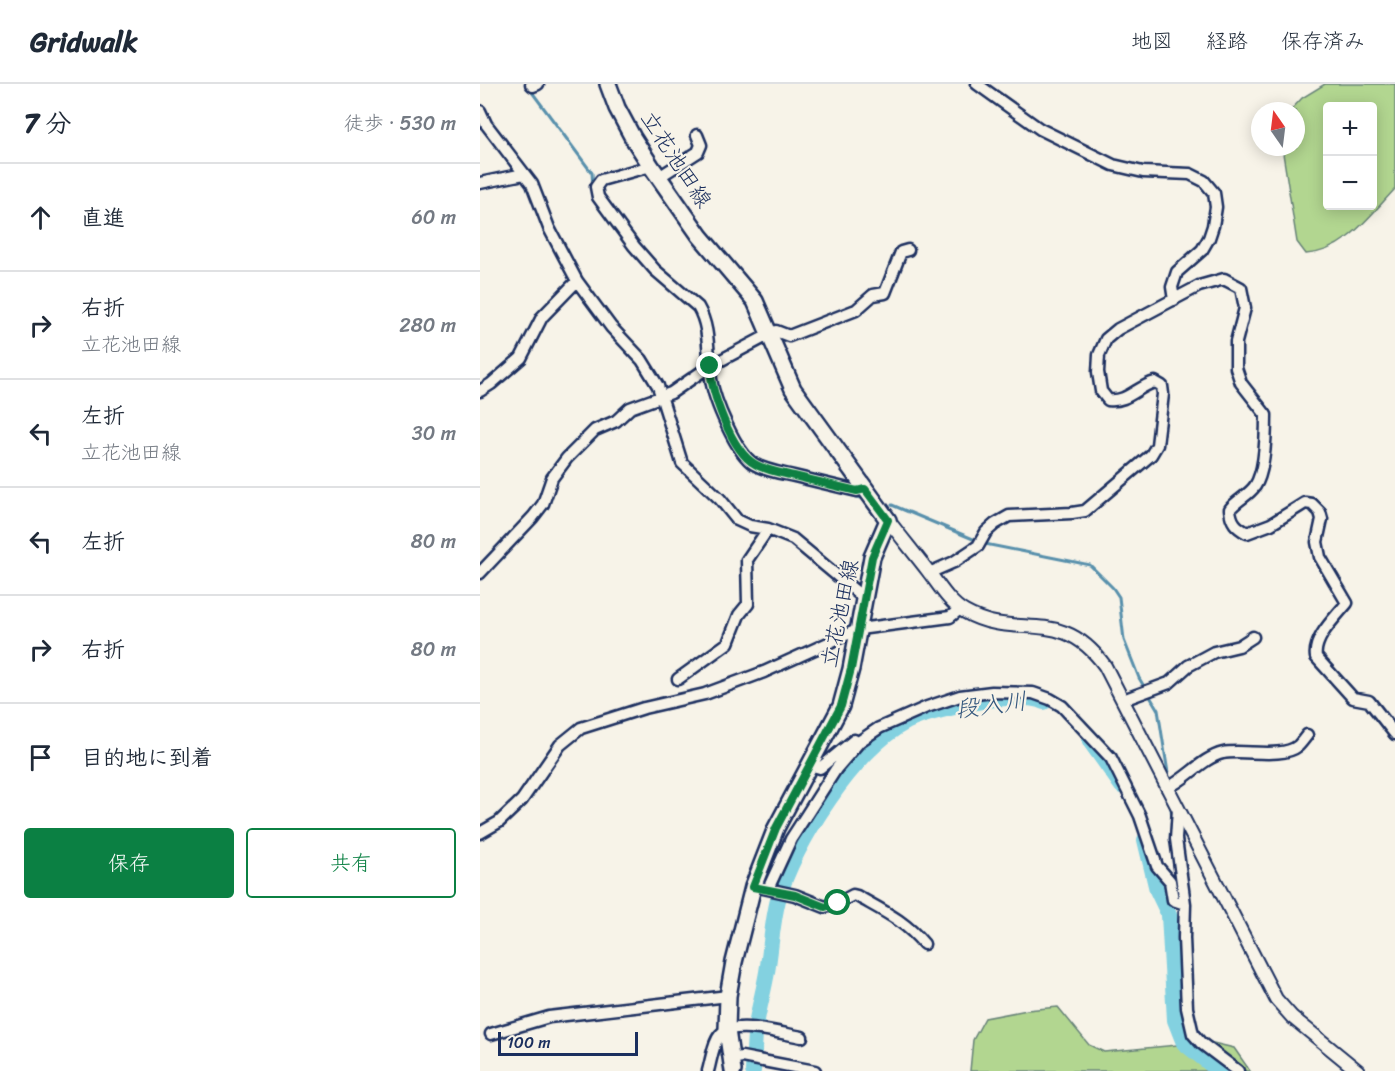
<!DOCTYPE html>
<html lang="ja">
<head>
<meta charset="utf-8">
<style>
  body { margin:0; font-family:Sriracha,"Klee One",sans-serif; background:#f6f6f7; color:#1f2937 }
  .controls { position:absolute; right:18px; top:18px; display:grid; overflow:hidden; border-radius:6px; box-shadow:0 3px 15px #0003 }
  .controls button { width:54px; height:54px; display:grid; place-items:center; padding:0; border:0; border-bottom:2px solid #e0e1e3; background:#fff; color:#1f2937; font:30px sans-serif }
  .compass { position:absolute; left:771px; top:18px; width:54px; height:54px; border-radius:50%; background:#fff; box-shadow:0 3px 15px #0003; rotate:346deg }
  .scale { position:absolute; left:18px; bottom:15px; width:140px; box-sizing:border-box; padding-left:6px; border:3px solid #1b2f5e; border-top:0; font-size:16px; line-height:21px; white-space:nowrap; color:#1b2f5e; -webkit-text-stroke:4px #f7f3e8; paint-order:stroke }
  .stop { position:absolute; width:18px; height:18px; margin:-14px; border:4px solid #0b8043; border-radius:50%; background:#fff }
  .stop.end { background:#0b8043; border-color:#fff; box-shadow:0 2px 6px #0008 }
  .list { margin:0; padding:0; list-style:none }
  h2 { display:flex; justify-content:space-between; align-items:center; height:78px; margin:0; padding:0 24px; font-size:26px }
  h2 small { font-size:20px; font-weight:400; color:#747a83 }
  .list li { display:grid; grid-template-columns:39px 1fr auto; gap:18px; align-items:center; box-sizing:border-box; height:108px; padding:0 24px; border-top:2px solid #e0e1e3 }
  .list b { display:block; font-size:22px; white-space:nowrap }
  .list p { margin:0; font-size:20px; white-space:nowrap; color:#747a83 }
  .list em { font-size:20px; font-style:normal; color:#747a83 }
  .actions { display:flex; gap:12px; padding:18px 24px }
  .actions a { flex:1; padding:14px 0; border:2px solid #0b8043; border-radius:6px; text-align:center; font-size:21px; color:#0b8043 }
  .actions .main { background:#0b8043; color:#fff }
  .icon { flex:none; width:33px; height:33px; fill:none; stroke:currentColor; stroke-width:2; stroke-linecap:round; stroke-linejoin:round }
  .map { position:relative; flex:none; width:915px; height:987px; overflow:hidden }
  header { display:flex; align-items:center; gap:36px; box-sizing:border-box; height:84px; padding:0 30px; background:#fff; border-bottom:2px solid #e0e1e3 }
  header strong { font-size:28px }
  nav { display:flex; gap:33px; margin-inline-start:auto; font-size:21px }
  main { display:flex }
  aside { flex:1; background:#fff }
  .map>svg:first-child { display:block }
</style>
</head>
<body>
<header>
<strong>Gridwalk</strong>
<nav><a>地図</a><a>経路</a><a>保存済み</a></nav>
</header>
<main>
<aside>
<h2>7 分<small>徒歩 · 530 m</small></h2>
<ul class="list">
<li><svg class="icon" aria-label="ahead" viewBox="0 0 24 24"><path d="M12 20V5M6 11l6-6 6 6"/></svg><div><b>直進</b></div><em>60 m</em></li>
<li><svg class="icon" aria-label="right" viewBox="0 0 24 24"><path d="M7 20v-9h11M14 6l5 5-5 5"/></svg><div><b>右折</b><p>立花池田線</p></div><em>280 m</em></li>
<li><svg class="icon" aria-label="left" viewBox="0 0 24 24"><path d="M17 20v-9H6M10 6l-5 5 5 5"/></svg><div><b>左折</b><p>立花池田線</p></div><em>30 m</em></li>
<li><svg class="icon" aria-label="left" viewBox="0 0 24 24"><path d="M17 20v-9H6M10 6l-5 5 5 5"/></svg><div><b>左折</b></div><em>80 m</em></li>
<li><svg class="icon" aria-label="right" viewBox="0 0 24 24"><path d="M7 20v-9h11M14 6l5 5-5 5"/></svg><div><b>右折</b></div><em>80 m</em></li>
<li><svg class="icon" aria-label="arrive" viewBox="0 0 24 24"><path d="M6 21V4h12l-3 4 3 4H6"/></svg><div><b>目的地に到着</b></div></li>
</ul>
<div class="actions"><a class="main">保存</a><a>共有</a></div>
</aside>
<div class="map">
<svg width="915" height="987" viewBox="0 0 915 987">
  <rect width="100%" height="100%" fill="#f7f3e8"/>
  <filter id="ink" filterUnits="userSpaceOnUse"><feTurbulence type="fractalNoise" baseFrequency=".0167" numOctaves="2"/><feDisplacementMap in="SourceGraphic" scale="12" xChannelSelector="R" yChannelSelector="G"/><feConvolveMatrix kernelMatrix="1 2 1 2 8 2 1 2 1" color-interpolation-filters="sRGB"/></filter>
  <g filter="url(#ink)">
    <!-- green -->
    <path fill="#b2d690" stroke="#668277" stroke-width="1.5" fill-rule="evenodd" d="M845 0H915V105C890 131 865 168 826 170L817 158 802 63H816V27H810L822 14ZM848 22H892V122H848Z
      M578 923 609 961 624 968 729 958 754 964 770 987H490L493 956 505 934 547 926Z"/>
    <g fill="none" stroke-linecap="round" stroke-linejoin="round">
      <!-- stream -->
      <path stroke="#5990ac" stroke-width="3" d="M46 0 112 89 113 102
        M372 411 381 414
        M412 421 505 460 610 481 633 504 639 513 644 556 659 594 678 626 689 695
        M691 722 692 739
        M689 831 695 820"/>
      <!-- river -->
      <path stroke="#83d1e0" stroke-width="16" d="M610 657 642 702
        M665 756 677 806 689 831 695 936 704 959 739 987
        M273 987C274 972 274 956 276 941 279 923 284 906 287 888 291 864 292 839 298 816 312 762 376 663 426 638 441 630 458 627 474 623 497 617 543 608 564 618"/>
      <!-- minor casing -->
      <g stroke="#1b2f5e" stroke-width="15">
        <path id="minor" d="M51 0 53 2 58 0
          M497 0 560 45 633 81 663 88 710 90 724 97 734 109 736 123 733 142 729 154 722 166 697 188 692 203 694 216
          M0 27 6 40 52 100 69 144 97 197 131 243 162 276 178 302 202 379 240 415 257 436 270 442 288 445 313 455 385 515
          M171 82 121 96 116 103 118 113 154 162 175 186 218 223C231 245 227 271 231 295 234 316 256 369 274 380 286 387 301 389 314 392 335 397 356 402 377 407L385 405
          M179 93 218 68 221 61 217 51
          M0 99 44 90
          M0 307 11 300 41 274 62 233 97 197
          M0 489 53 433 63 420 72 394 87 374 115 346 136 337 150 324 191 309 230 282 296 247 309 252 376 226 393 211 405 209 421 168 428 166
          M449 489 474 478 498 462 506 448 515 440 529 432 592 429 605 427 671 371 677 361 683 310 682 302 675 298C658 302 647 319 628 316L621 307 618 288 619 271 626 255 638 245 719 202 744 195 761 204 765 224 756 258V284L761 299 786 331C786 349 785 387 775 402 769 411 757 416 750 425 751 438 756 443 767 449L791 440 825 419 832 420 840 428 842 435 837 458 840 473 867 519C855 534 833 554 836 573L873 614 889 617 915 650
          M198 595 248 559 259 531 268 520 267 476 288 445
          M643 616 689 599 708 582 734 568 759 562 773 553
          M329 681 340 684 374 656
          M687 704C707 695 722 674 743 669 763 665 802 675 818 662 821 659 824 655 827 651
          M698 725 696 755 705 820 704 854 707 924 713 950 721 959 758 987
          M0 749 19 738 42 716 80 661 101 644 164 624 225 610 284 588 379 545 470 533 480 525
          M283 804 315 811 345 823 358 819 373 811 377 812C403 827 424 836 444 860
          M288 805 311 755 356 685 380 657 399 644 447 623 480 612 512 608 553 609 570 615 582 622 631 674 660 732 677 782 690 797 693 816 705 820
          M11 950 69 933 248 912
          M251 975 262 973 335 987
          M228 987C231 977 233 959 240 951 254 935 303 950 322 953"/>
      </g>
      <!-- tertiary casing -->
      <g stroke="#1b2f5e" stroke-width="16">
        <path id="tertiary" d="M408 436C421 453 435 470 448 487 459 501 469 519 485 528 538 558 580 520 625 582L796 915 812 933 878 987"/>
      </g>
      <!-- secondary casing -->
      <g stroke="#1b2f5e" stroke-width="20">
        <path id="secondary" d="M128 0 137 24 153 54 171 82 220 152 275 217 313 305 408 436 392 473 371 585 361 622 296 744 273 803 254 878 248 912 247 946 253 987"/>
      </g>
      <!-- minor -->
      <use href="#minor" stroke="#f7f3e8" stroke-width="10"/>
      <!-- tertiary -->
      <use href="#tertiary" stroke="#f7f3e8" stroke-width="12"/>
      <!-- secondary -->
      <use href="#secondary" stroke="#f7f3e8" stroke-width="15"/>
    </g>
  </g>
  <g fill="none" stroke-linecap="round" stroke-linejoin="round" filter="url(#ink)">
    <!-- route -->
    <path stroke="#0b8043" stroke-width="8" d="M230 282C231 308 251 367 275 380 287 387 301 389 314 392 335 397 356 402 377 407L385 405 408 436 392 473 371 585 361 622 296 744 273 803 315 811 345 823 358 819"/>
  </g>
  <g text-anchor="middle" stroke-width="4.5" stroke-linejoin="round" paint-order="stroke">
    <!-- street labels -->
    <g font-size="22" fill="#1b2f5e" stroke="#f7f3e8">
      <text transform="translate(197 75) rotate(57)" y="8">立花池田線</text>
      <text transform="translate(359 529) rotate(-78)" y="8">立花池田線</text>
    </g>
    <!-- water labels -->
    <g font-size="24" font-style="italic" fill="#35587e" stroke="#f7f3e8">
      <text transform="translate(511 621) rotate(-7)" y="8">段入川</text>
    </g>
  </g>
</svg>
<div class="controls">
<button>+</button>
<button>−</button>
</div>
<svg class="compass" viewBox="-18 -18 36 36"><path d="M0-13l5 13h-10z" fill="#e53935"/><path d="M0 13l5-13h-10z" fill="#747a83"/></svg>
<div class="scale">100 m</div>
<div class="stop" style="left:358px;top:819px"></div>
<div class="stop end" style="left:230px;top:282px"></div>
</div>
</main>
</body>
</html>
